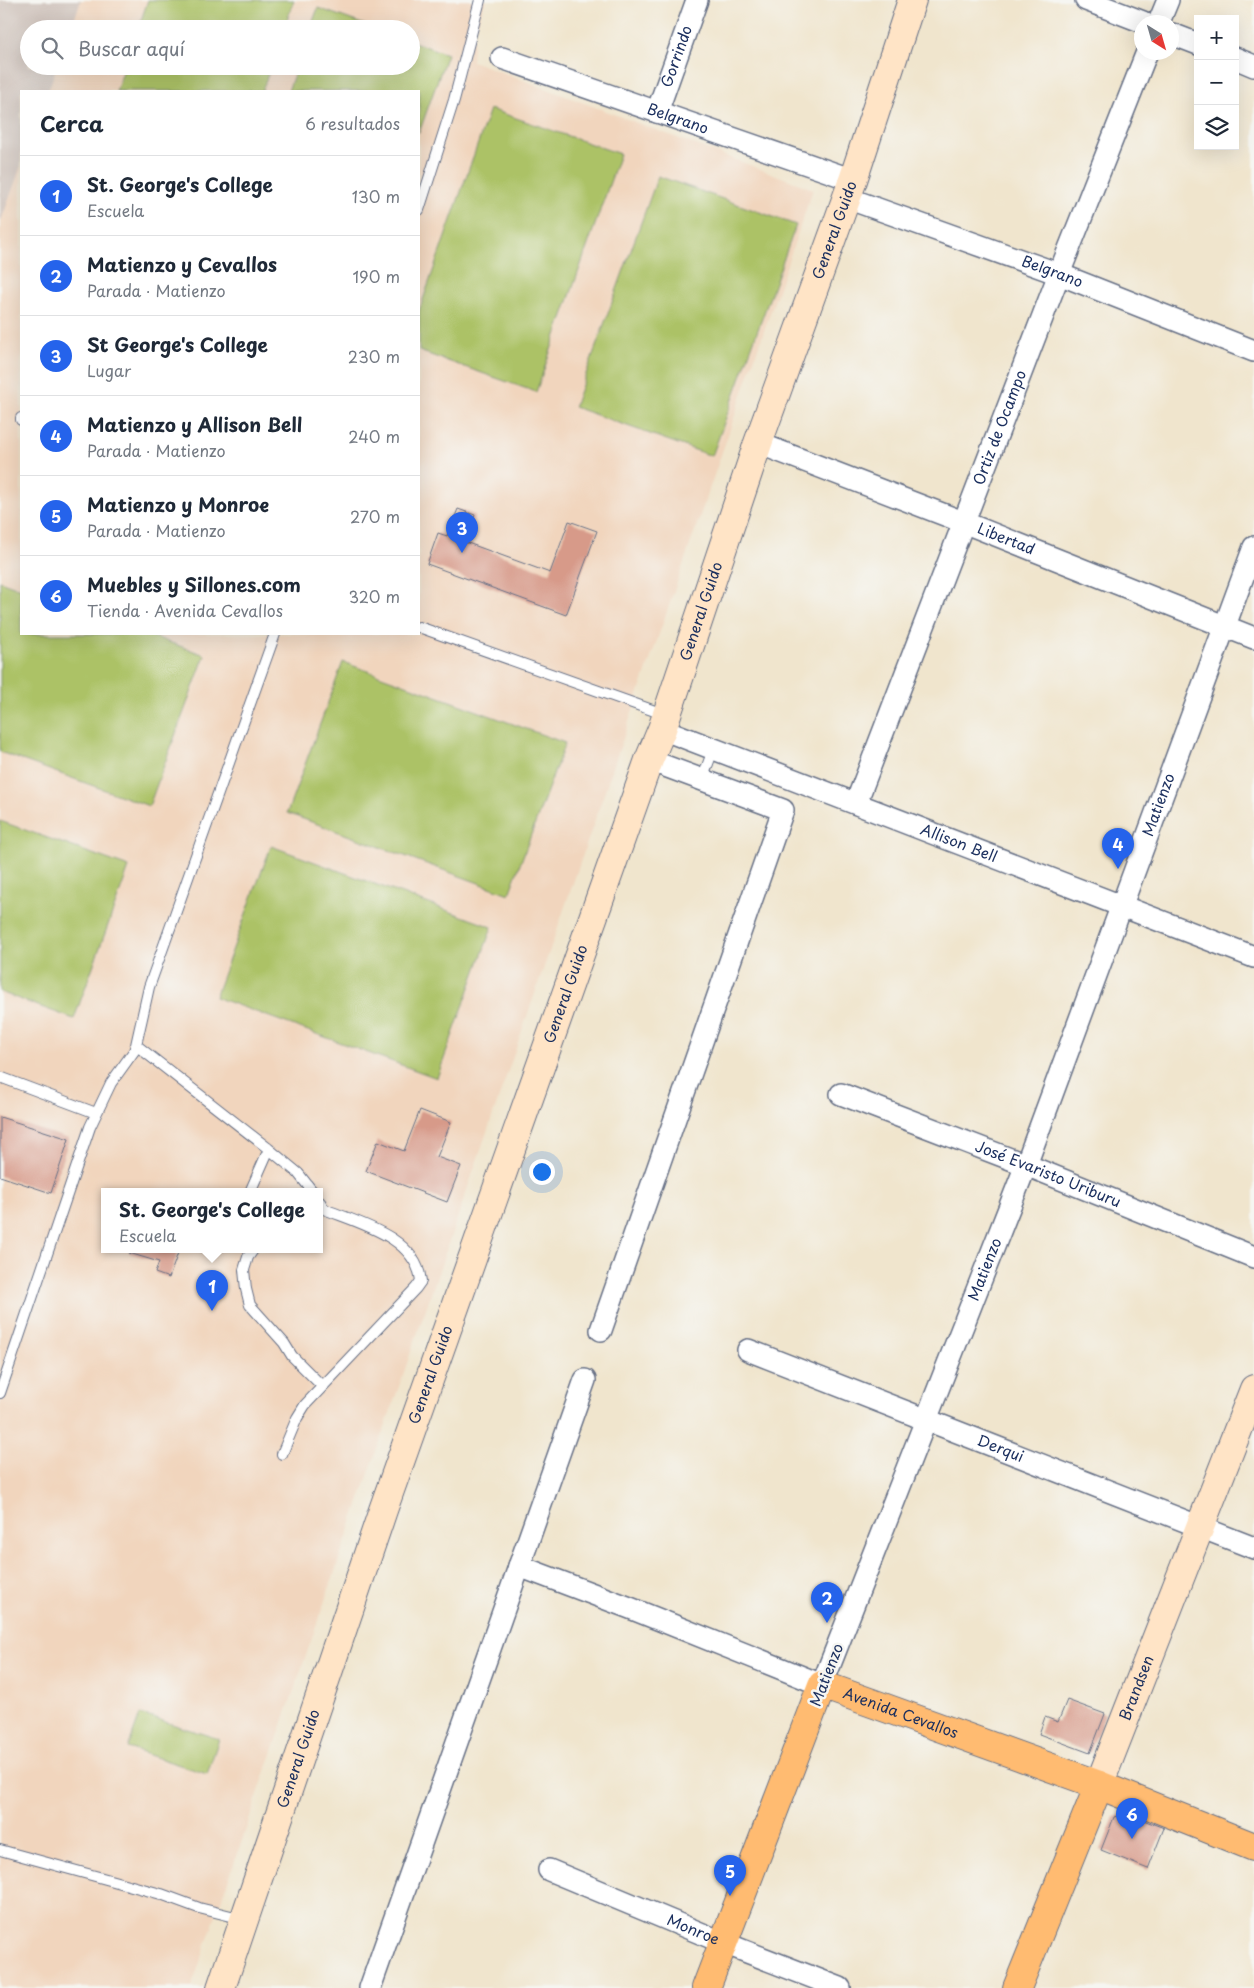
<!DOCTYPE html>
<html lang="es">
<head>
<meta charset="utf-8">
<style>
  body { margin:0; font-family:"Playpen Sans",sans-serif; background:#f2f2f3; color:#1f2937 }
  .controls { position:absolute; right:15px; top:15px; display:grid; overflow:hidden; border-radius:0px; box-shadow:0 5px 20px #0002 }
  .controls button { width:45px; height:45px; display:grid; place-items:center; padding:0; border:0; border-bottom:1px solid #e0e1e3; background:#fff; color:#1f2937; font:25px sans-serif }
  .compass { position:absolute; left:1134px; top:15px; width:45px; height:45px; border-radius:50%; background:#fff; box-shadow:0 5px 20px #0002; rotate:143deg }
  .you { position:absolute; left:541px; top:1171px; width:18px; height:18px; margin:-12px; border:4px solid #fff; border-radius:50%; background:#1a73e8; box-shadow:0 0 0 8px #1a73e833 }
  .badge { display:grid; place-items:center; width:32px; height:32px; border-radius:50%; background:#2563eb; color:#fff; font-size:16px; font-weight:700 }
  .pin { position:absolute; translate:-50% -41px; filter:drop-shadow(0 1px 2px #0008) }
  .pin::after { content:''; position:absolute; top:26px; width:18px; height:15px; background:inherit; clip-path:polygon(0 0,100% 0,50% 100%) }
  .popup { position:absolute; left:101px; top:1188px; width:222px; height:65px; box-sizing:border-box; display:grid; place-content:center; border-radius:0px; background:#fff; filter:drop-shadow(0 1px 4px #0005); font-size:16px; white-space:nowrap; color:#747a83 }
  .popup b { font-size:19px; color:#1f2937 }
  .popup::after { content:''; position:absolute; left:50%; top:100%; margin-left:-10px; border:10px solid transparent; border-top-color:#fff }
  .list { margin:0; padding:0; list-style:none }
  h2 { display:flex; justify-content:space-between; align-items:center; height:65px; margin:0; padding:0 20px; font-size:21px }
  h2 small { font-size:16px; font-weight:400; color:#747a83 }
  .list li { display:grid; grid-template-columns:32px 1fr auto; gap:15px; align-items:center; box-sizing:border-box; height:80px; padding:0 20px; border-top:1px solid #e0e1e3 }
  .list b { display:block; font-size:19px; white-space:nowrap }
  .list p { margin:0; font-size:16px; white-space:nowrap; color:#747a83 }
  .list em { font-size:16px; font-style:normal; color:#747a83 }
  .icon { flex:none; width:28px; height:28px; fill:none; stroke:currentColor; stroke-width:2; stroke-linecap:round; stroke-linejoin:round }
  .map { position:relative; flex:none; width:1254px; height:1988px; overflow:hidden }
  .search { position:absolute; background:#fff; box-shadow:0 5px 20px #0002; left:20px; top:20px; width:400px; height:55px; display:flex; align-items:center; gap:12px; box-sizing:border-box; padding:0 18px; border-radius:28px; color:#747a83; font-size:19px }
  .panel { position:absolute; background:#fff; box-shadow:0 5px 20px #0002; left:20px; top:90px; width:400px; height:545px; border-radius:0px }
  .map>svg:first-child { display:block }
</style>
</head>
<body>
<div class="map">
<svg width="1254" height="1988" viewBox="0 0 1254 1988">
  <rect width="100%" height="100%" fill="#f6f6f2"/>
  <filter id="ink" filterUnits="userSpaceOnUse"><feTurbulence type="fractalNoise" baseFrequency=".02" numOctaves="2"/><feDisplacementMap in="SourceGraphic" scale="10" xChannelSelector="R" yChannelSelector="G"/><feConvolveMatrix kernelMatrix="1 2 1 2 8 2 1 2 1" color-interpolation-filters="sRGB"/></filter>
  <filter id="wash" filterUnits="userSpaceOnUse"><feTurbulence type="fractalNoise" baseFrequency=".0096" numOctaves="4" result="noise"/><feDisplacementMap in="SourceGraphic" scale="20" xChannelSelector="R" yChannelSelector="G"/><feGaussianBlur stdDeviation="1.12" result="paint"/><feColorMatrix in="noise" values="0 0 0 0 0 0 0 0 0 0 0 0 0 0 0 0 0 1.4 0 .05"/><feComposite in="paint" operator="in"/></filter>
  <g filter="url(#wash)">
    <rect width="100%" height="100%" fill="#f0e5cd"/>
    <!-- built -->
    <path fill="#f1d5bd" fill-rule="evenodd" d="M75 0H486L474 32 472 61 813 189 191 1988H0V215L21 154V634H419V91H43L52 66H411V29H65ZM104 1192H320V1250H104Z"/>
    <!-- industrial -->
    <path fill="#cec1ba" d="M0 0H81L71 29H29V66H57L48 91H21V166L0 224Z"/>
    <!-- green -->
    <path fill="#acc266" stroke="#647862" d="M148 0H294L284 29H138Z
      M318 8 376 29H310Z
      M411 41 447 54 419 133V91H288L297 66H411Z
      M125 66H271L262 91H116Z
      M490 109 620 154 536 392 419 351V311Z
      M658 176 796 225 712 456 574 407Z
      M0 581 21 589V634H146L205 655 149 806 0 752Z
      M343 662 565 743 509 894 287 813Z
      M0 821 129 867 74 1019 0 992Z
      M271 846 492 927 437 1078 215 997Z
      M140 1714 219 1739 207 1774 128 1748Z"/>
    <g id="blocks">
      <!-- building -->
      <path fill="#d79a89" d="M458 509 475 515 465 542 550 573 569 521 597 531 566 615 427 564 438 533 447 536Z
        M420 1110 451 1122 437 1157 461 1166 447 1202 366 1171 378 1141 404 1151Z
        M0 1117 69 1139 51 1193 0 1176Z
        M130 1250H179L169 1278 155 1273 159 1262 129 1253Z
        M1067 1700 1105 1714 1090 1753 1039 1734 1045 1717 1058 1722Z
        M1125 1813 1164 1828 1148 1869 1101 1850 1114 1817Z"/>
    </g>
  </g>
  <g filter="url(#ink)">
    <use href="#blocks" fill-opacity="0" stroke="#666f85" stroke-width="1"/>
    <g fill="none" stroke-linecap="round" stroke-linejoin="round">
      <!-- lane casing -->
      <g stroke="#666f85" stroke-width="12">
        <path id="lane" d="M419 210 454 100 480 0
          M21 420V418
          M419 627 666 715
          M702 780 713 750
          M136 1045 269 1149 298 1173 313 1192
          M0 1077 96 1113
          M250 1192 269 1149
          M253 1250 248 1257 244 1270 246 1289 250 1305 284 1343 292 1356 322 1386
          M0 1393 90 1127 111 1083 134 1051 136 1045 149 987 275 634
          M282 1454 297 1418 305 1405 416 1288 421 1281C416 1237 359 1223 324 1209L320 1202
          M0 1850 161 1894 199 1908 243 1919"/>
      </g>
      <!-- street casing -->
      <g stroke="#666f85" stroke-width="24">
        <g id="street">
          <path d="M1086 0 1143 22"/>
          <path d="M1159 22 1168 0"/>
          <path d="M1172 34 1198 44"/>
          <path id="s1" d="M502 58 853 180"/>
          <path d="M1235 58 1254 66"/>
          <path id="s2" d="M657 112 697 0"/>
          <path id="s3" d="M847 198 1059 274 1254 351"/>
          <path id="s4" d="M758 443 963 522 1254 638"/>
          <path id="s5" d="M662 729 1254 957"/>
          <path id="s6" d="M856 803 1059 274 1147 52"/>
          <path id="s7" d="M841 1094 1026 1165 1254 1257"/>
          <path d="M601 1330 783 810 649 760"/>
          <path id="s8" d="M748 1350 1254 1548"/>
          <path id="s9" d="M519 1566 630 1608 822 1685 1026 1165 1254 547"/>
          <path id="s10" d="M549 1870 724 1943 840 1988"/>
          <path d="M370 1988 585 1380"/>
        </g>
      </g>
      <!-- secondary casing -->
      <g stroke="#666f85" stroke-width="30">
        <g id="secondary">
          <path id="s11" d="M1099 1785 1254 1389"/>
          <path id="s12" d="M221 1988 383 1510 649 760 662 729 758 443 853 180 912 0"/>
        </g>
      </g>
      <!-- primary casing -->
      <g stroke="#666f85" stroke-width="30">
        <g id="primary">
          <path id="s13" d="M706 1988 822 1685 1099 1785 1254 1847"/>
          <path d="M1017 1988 1099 1785"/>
        </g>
      </g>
      <!-- lane -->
      <use href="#lane" stroke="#fff" stroke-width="10"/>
      <!-- street -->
      <use href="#street" stroke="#fff" stroke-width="21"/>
      <!-- secondary -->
      <use href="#secondary" stroke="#ffe4c6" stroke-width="28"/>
      <!-- primary -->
      <use href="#primary" stroke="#ffbb71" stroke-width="28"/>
    </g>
  </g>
  <g text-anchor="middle" stroke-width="5" stroke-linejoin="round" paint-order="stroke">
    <!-- street labels -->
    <g font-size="15" fill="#1b2f5e" stroke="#f6f6f2">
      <text dy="5" stroke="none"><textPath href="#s2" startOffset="59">Gorrindo</textPath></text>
      <text dy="5" stroke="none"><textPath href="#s1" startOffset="186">Belgrano</textPath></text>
      <text dy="5" stroke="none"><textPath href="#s12" startOffset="1862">General Guido</textPath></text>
      <text dy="5" stroke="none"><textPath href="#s3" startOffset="218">Belgrano</textPath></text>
      <text dy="5" stroke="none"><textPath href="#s6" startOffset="402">Ortiz de Ocampo</textPath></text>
      <text dy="5" stroke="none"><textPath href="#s4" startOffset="266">Libertad</textPath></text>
      <text dy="5" stroke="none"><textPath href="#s12" startOffset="1458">General Guido</textPath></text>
      <text dy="5" stroke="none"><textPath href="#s9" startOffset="1268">Matienzo</textPath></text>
      <text dy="5" stroke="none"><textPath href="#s5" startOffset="318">Allison Bell</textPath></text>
      <text dy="5" stroke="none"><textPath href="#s12" startOffset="1052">General Guido</textPath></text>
      <text dy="5" stroke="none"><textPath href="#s7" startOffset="222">José Evaristo Uriburu</textPath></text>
      <text dy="5" stroke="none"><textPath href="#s9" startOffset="772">Matienzo</textPath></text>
      <text dy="5" stroke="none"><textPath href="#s12" startOffset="648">General Guido</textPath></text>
      <text dy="5" stroke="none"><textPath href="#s8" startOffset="271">Derqui</textPath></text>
      <text transform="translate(827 1675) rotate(-69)" y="5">Matienzo</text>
      <text dy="5" stroke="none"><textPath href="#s11" startOffset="104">Brandsen</textPath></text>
      <text dy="5" stroke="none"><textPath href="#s13" startOffset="408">Avenida Cevallos</textPath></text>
      <text dy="5" stroke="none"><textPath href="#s12" startOffset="242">General Guido</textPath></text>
      <text dy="5" stroke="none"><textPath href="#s10" startOffset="156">Monroe</textPath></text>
    </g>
  </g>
</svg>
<div class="controls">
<button>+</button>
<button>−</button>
<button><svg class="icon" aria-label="layers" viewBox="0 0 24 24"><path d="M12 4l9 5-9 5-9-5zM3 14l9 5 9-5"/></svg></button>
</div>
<svg class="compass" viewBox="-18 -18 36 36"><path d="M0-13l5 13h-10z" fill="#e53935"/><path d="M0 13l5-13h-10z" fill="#747a83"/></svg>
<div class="you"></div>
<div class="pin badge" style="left:212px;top:1311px">1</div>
<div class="popup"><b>St. George's College</b>Escuela</div>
<div class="pin badge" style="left:827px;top:1623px">2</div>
<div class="pin badge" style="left:462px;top:553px">3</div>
<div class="pin badge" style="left:1118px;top:869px">4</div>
<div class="pin badge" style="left:730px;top:1896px">5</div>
<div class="pin badge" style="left:1132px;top:1839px">6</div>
<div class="search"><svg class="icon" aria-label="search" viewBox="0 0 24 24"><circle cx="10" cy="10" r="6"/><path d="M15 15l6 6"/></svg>Buscar aquí</div>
<section class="panel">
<h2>Cerca<small>6 resultados</small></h2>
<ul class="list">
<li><span class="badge">1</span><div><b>St. George's College</b><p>Escuela</p></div><em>130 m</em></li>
<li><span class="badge">2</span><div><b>Matienzo y Cevallos</b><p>Parada · Matienzo</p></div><em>190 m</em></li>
<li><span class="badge">3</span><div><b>St George's College</b><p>Lugar</p></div><em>230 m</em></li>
<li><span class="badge">4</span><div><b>Matienzo y Allison Bell</b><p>Parada · Matienzo</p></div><em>240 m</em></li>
<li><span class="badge">5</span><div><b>Matienzo y Monroe</b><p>Parada · Matienzo</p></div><em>270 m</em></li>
<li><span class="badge">6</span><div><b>Muebles y Sillones.com</b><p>Tienda · Avenida Cevallos</p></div><em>320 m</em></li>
</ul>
</section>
</div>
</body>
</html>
